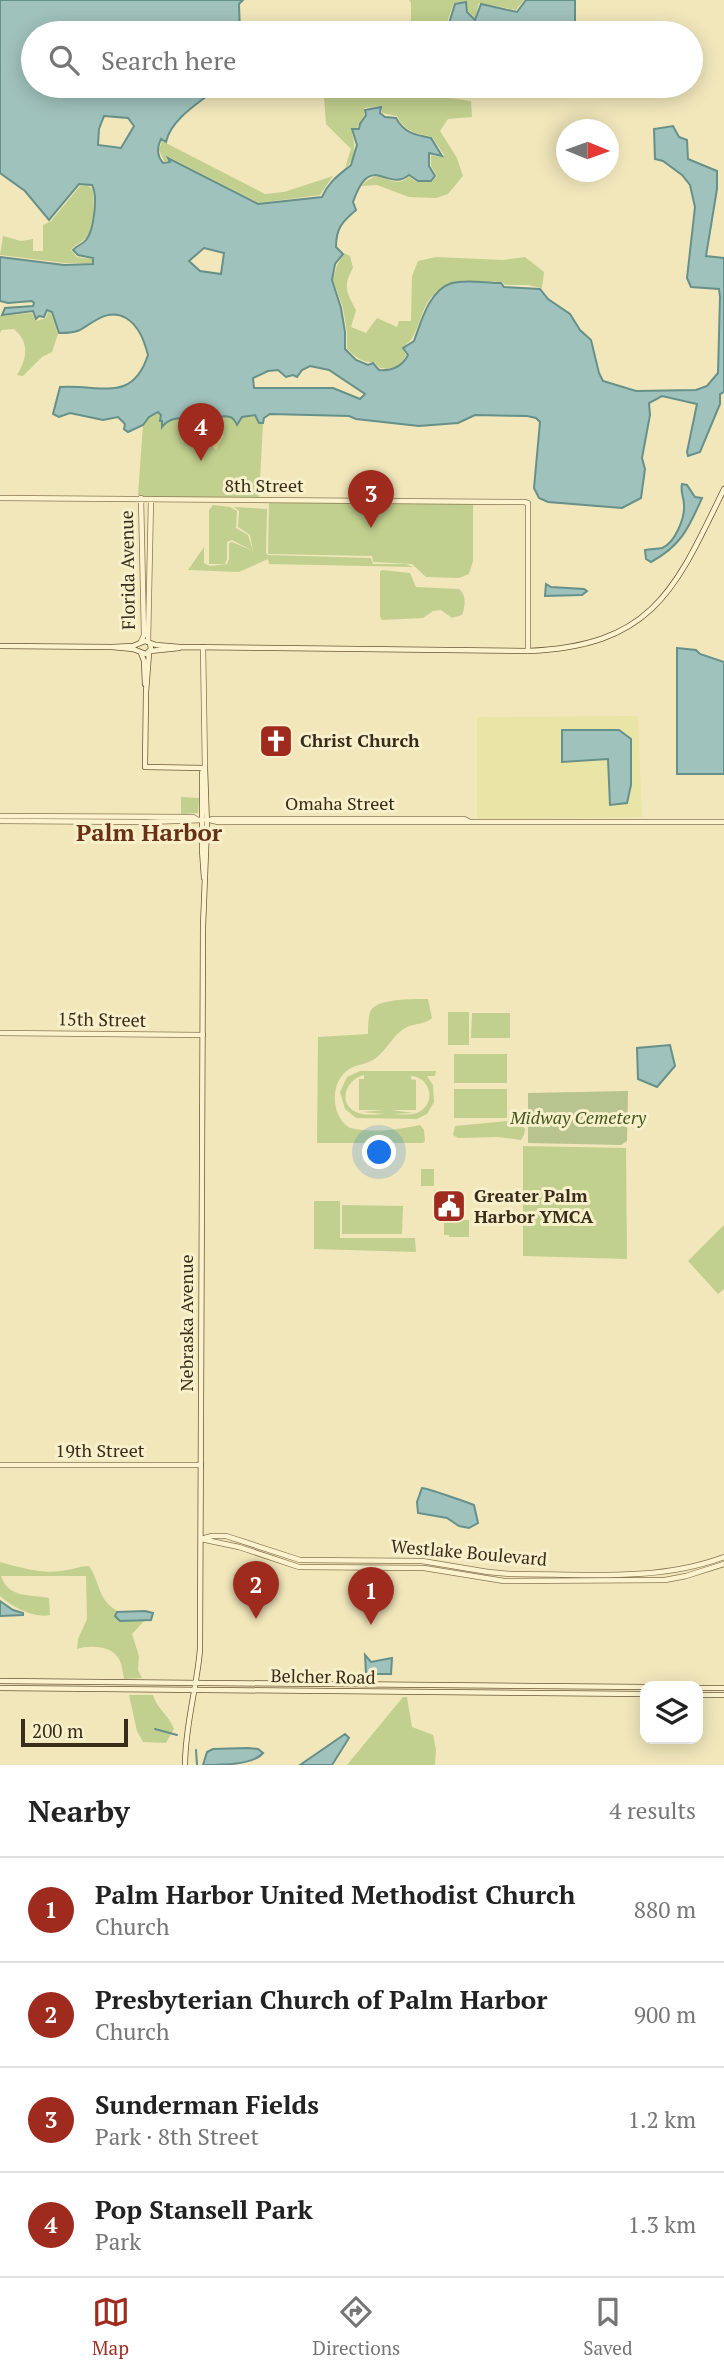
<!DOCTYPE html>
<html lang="en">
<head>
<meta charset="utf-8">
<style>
  body { margin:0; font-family:"PT Serif",serif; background:#f6f6f6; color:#222 }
  .controls { position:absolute; right:21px; bottom:21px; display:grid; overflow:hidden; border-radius:14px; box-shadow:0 4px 18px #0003 }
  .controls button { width:63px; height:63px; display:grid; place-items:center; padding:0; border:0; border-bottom:2px solid #e0e0e0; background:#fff; color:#222; font:35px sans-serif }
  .compass { position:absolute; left:556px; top:119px; width:63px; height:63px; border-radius:50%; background:#fff; box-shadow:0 4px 18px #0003; rotate:91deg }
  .scale { position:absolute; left:21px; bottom:18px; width:107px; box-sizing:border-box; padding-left:7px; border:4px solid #382c1a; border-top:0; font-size:19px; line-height:24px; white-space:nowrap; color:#382c1a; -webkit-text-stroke:5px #f8f0cb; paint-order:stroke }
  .you { position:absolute; left:380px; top:1153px; width:24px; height:24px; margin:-18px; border:5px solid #fff; border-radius:50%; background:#1a73e8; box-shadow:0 0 0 10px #1a73e833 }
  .badge { display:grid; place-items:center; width:46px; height:46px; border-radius:50%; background:#9e2b1e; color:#fff; font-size:23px; font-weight:700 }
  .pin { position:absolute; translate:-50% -58px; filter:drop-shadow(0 2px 4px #0008) }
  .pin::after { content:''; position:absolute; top:37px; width:24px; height:21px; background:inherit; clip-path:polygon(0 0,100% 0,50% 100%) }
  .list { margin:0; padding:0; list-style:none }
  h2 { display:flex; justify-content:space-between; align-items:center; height:91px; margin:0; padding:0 28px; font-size:30px }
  h2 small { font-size:23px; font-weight:400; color:#767676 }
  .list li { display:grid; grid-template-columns:46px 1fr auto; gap:21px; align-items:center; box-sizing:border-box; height:105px; padding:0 28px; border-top:2px solid #e0e0e0 }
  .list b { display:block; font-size:26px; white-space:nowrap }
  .list p { margin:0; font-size:23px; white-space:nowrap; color:#767676 }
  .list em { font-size:23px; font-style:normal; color:#767676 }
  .icon { flex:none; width:38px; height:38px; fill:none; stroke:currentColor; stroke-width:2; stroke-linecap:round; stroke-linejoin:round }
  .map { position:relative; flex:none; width:724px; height:1765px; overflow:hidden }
  .search { position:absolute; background:#fff; box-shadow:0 4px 18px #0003; left:21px; right:21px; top:21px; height:77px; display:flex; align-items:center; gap:18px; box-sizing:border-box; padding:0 24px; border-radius:38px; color:#767676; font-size:26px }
  .sheet { height:511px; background:#fff }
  nav { display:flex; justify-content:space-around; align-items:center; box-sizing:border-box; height:98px; border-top:2px solid #e0e0e0; background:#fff; font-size:19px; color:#767676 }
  nav a { display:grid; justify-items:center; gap:4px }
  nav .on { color:#9e2b1e }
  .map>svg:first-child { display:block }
</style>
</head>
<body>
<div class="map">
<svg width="724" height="1765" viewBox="0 0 724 1765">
  <rect width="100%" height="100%" fill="#f2e7bb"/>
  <!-- farmland -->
  <path fill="#e8e5a7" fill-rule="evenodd" d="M638 716 642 817 477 820V717ZM562 730H619L610 804 609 759Z"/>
  <!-- green -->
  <path fill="#c1d08e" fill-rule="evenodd" d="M409 0H524L516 10 479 3 475 18 468 11 466 1 454 3 448 19 451 33H411V3Z
    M327 86H437L449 98 471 101 472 117 448 119 440 131 457 158 463 176 448 194 436 198 409 197 377 185 361 186C385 162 389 193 409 177L417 182H432L437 176 431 166V155L442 157 444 155 432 137C416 133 405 132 397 116L382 113V107L380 106 364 108V115L357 128H351C354 143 359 156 345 168L351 149 326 124 324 97 327 95Z
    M441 86H516L515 97 456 96 451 95Z
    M162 141 265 194 284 192 333 176 320 195 259 203 169 157H166L168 161H164L159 150Z
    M87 185 93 189C94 202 94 224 88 235 83 243 76 243 71 250L77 257 92 259V263H64L0 255 3 236 21 241 33 239V251H43V225L51 221 80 186Z
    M344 253 350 256 353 268C343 286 346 292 356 310L351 327 366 333 377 318 397 327 399 321H411L412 276 418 261 436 257 503 260 525 257 544 272 542 288 528 285H505L502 282C466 281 435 275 421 317 415 332 415 338 402 348L406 355C401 366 392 370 380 368L374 362C363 364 355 356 347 349V332L343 308 333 280 337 265Z
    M48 312 51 313 58 334 52 352 42 357 23 376 17 375C27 358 30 343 14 329L2 330 0 333V316L32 313 36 321 46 318Z
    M158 412 162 415V426L166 422 177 418 207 420 219 417 255 415 259 423H263L259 498 153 497 138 495 143 425 148 417Z
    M269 502H473V561L469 574 459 578 426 577 412 564 373 562 372 556 268 554Z
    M213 505 230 507 237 511 236 528 248 535 253 551 250 535 238 527 239 511 234 507 267 509 266 553 268 555 371 558 373 564H406L413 567 269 564 268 559 239 572 188 570 204 547V563L210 566 227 564 229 559V543L232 542 253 551 232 540 227 542V559L225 564H209V510Z
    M382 570 410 573 416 587 459 589C467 595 465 607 462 615L452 618 441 610 433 611 423 618 382 620 380 617V572Z
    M181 797 199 798 198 813 181 814Z
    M428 999 432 1018C424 1025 415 1023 407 1027 393 1034 388 1049 376 1058 368 1064 359 1064 351 1068 329 1080 330 1116 350 1128 376 1133 394 1130 420 1125L424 1130 425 1141 423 1143H317L318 1037 368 1034C368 1028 368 1019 370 1012 375 998 415 999 428 999Z
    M448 1012H469V1045H448Z
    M472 1013H510V1038H471Z
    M454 1054H507V1083H454Z
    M360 1071H436L435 1076H427L433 1085 434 1102 427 1114 417 1119 356 1118 345 1109 340 1092 347 1077ZM364 1075V1079H359V1110H384L362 1112 385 1114C376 1114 364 1116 356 1112 337 1103 346 1079 364 1075ZM411 1076C430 1077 437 1102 419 1112 411 1116 400 1114 391 1114L414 1113 391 1110H416V1080L411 1079Z
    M454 1089H507V1118H454Z
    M518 1120 525 1129 524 1135 521 1140 498 1137 458 1138 453 1135 455 1126Z
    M523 1146 626 1148 627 1259 523 1256Z
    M421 1169H434V1186H421Z
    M314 1201H340V1238H415L416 1252 314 1249Z
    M342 1205 403 1206 402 1234H342Z
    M444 1210 453 1211V1217L459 1220H469V1237H449V1235H444Z
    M724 1225V1289L718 1294 688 1261Z
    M0 1562C22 1568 44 1575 67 1570 75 1569 80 1566 89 1566 102 1585 96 1599 119 1612L115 1616 124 1621 145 1620 132 1634 139 1656 138 1670 142 1678 124 1679C123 1673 122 1666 120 1661 113 1645 90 1645 77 1649L78 1639 87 1619 86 1576H1C9 1599 30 1594 49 1598L50 1615C36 1619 10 1606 0 1596Z
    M129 1695H153C157 1709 169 1715 174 1729L166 1743 143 1742 137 1731Z
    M403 1697H407L412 1727 433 1735 436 1749 435 1765H347Z"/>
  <!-- sand -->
  <path fill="#f1e394" d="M195 418 194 425 202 426 212 418 213 427 218 429 220 425 223 428V437L216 450 210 444 206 445 202 454 198 453 200 447 193 433 189 431 185 419Z"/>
  <!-- cemetery -->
  <path fill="#b7c48f" d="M628 1091 627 1141 621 1145 528 1143V1093Z"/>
  <!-- water -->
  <path fill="#a0c2bc" stroke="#66908a" stroke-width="2" fill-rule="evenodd" d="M0 0H243L239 4 240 33H33V86H220C202 101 171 118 166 142L161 139C157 147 157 156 163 163L170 162 168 158 258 204 322 197C329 181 339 175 351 165L357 145 352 129H359L360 124 366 115 365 110 381 107 380 113 385 117 396 118C404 133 415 135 431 138L442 156 429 153V166L435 176 431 181H418L409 175C387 193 371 150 353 202L356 210C342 222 336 228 336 247L343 254 335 264 332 280 341 308 345 332V349L356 360 368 365 373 363 379 370C392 371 402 367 408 355L403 348 414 341C421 322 429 290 452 283 466 279 486 283 501 283L504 287 540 289 548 299 570 314 580 330 591 340 599 373 603 381 636 391 696 390 707 386 718 373 720 297 719 289 691 287 687 278 695 207 690 185 682 175 663 161 655 159 654 129 673 126 679 137 687 140 688 159 717 171V189L706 256 724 258V392L720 394V404L700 452 688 456 687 452 697 404 662 396 649 403 650 415 642 458 645 469 641 498 622 508 548 502 539 498 534 488 540 422 536 418 527 416 475 415 458 423 419 426 356 419 349 416 270 414 264 418 263 423H259L255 415 242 417 237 425C235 421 234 418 230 417 222 414 213 419 206 420 192 420 172 413 162 427V421H160L161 415 158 412 149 417 143 425 128 432 124 429 125 424 118 417 103 420 70 413 59 417 53 414 60 387C100 384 132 404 148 355 144 340 139 326 126 318 109 308 95 321 80 330 74 333 66 333 59 333L52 312 47 310 44 317 39 316 36 319 33 311 2 315 5 308 33 306 34 303 32 301 8 303 0 301V257L64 265 93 264V258L78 255 73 250C77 245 82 245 86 240 94 231 98 195 92 185L79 184 49 220 25 191 0 173ZM104 116 128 118 134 126 121 148 98 145 99 129ZM204 248 224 253 221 274 200 271 189 261ZM310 366 329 370 365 394 360 399 333 388H254L253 378 268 371 278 370 286 377 293 375 297 377 302 370Z
    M526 0H575V25L569 33H453L450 20 455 4 466 2 467 12 475 20 481 4 517 12Z
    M682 484 687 485 695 497 702 498C689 527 682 545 651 562L646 559 645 550C650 549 657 549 662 548 675 543 685 518 684 505 684 497 680 492 682 484Z
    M546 584 551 587 584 589 587 591 582 595 545 596Z
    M677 648 696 650 700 654 724 662V774H677Z
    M562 730H619L631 739V785L627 803 610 805 608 759 562 762Z
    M670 1045 675 1066 657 1087 638 1079 637 1048Z
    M422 1488C427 1488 469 1503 474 1505L478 1523 469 1528 459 1526 447 1518 418 1513 417 1502Z
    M0 1601 13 1610 23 1613V1615L0 1616Z
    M145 1611 153 1613 151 1620 120 1621 115 1616 117 1612Z
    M365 1655 371 1662 392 1658 391 1674H366Z
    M345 1734 349 1738 332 1765H300Z
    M248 1748 258 1749 263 1753C253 1765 222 1765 203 1765L207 1752 213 1749Z"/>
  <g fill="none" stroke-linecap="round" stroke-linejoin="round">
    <!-- stream -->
    <path stroke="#66908a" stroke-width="2" d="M155 1729 177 1735
      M196 1750 197 1765"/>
    <!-- tertiary casing -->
    <g stroke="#8a7653" stroke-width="6">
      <path id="tertiary" d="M0 498 524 502 528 503V651
        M141 642 144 635 141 498
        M148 642 151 499
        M203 647 205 768
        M0 816 193 817 198 820
        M212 819H464L468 821
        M210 820 218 822H724
        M0 821 145 822 203 820
        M0 1033 203 1035
        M0 1465H201
        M201 1539 239 1547 299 1567 424 1568 504 1581 665 1580 686 1576 724 1564
        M201 1539 212 1536H226L300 1560 422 1561 488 1572 511 1574C582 1574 657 1582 724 1557"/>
    </g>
    <!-- secondary casing -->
    <g stroke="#6b5737" stroke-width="6">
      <path id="secondary" d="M0 646 112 647 133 646 145 641 156 645 180 647 528 651C653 646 675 590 724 489
        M112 647 133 649 146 654 151 649 150 643
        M150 651 179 648
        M141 653 144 661 145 684
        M149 653 146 692 145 767 205 768
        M204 878 202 850V773L204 769
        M0 1681 645 1687
        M0 1688 645 1694
        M698 1688H724
        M698 1695H724
        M185 1765C185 1725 197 1688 200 1649L203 926 207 826 205 768"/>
    </g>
    <!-- tertiary -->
    <use href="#tertiary" stroke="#fcf3ce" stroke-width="4.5"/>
    <!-- secondary -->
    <use href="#secondary" stroke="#fcf3ce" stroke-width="4.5"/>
  </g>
  <!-- icons -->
  <defs>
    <g id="church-square" transform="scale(1.75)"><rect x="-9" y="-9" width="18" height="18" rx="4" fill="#9e2b1e" stroke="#f8f0cb"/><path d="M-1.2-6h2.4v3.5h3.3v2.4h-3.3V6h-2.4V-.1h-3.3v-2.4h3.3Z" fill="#fff"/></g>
    <g id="civic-square" transform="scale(1.75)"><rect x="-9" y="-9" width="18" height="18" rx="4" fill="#9e2b1e" stroke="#f8f0cb"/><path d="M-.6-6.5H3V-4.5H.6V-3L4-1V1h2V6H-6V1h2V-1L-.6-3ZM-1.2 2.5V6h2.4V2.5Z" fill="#fff"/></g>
  </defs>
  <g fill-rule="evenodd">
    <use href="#church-square" x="276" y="741"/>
    <use href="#civic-square" x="449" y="1206"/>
  </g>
  <g text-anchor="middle" stroke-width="6" stroke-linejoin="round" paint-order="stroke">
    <!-- street labels -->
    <g font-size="18" fill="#382c1a" stroke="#f8f0cb">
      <text x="264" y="492">8th Street</text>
      <text transform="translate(128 570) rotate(-91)" y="6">Florida Avenue</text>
      <text x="340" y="810">Omaha Street</text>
      <text transform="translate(102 1020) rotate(1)" y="6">15th Street</text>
      <text transform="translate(187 1323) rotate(-90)" y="6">Nebraska Avenue</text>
      <text x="100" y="1457">19th Street</text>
      <text transform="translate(469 1553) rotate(5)" y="6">Westlake Boulevard</text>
      <text transform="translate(323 1677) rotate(1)" y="6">Belcher Road</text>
    </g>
    <!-- poi labels -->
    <g font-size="18" font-weight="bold" fill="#382c1a" stroke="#f8f0cb" text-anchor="start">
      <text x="300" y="747">Christ Church</text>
      <text x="474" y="1202">Greater Palm<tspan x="474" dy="21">Harbor YMCA</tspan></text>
    </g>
    <!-- park labels -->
    <g font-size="18" font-style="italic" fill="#42561e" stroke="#f8f0cb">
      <text x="578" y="1124">Midway Cemetery</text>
    </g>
    <!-- district labels -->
    <g font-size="24" font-weight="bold" fill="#683015" stroke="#f8f0cb">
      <text x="149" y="841">Palm Harbor</text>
    </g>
  </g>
</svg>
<div class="controls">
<button><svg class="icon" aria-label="layers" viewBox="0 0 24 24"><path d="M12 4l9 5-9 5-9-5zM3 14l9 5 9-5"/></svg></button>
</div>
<svg class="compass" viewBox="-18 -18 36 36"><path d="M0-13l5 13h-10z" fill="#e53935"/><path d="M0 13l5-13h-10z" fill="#767676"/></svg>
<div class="scale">200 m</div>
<div class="you"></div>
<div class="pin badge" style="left:371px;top:1625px">1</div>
<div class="pin badge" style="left:256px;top:1619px">2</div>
<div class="pin badge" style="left:371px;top:528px">3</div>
<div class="pin badge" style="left:201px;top:461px">4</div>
<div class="search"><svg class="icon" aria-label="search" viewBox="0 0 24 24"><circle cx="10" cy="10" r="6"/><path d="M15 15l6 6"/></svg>Search here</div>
</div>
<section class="sheet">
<h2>Nearby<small>4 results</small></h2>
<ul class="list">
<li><span class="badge">1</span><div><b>Palm Harbor United Methodist Church</b><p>Church</p></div><em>880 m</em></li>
<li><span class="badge">2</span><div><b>Presbyterian Church of Palm Harbor</b><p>Church</p></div><em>900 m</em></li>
<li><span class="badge">3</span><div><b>Sunderman Fields</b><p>Park · 8th Street</p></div><em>1.2 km</em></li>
<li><span class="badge">4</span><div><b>Pop Stansell Park</b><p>Park</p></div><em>1.3 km</em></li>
</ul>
</section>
<nav>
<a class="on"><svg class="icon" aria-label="map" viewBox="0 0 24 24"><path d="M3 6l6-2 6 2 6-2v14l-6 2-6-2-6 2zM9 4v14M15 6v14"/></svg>Map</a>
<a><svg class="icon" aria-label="directions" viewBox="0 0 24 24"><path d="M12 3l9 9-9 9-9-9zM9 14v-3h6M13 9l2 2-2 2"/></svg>Directions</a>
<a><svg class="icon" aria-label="saved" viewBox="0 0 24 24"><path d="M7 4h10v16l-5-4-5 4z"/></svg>Saved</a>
</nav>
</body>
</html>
